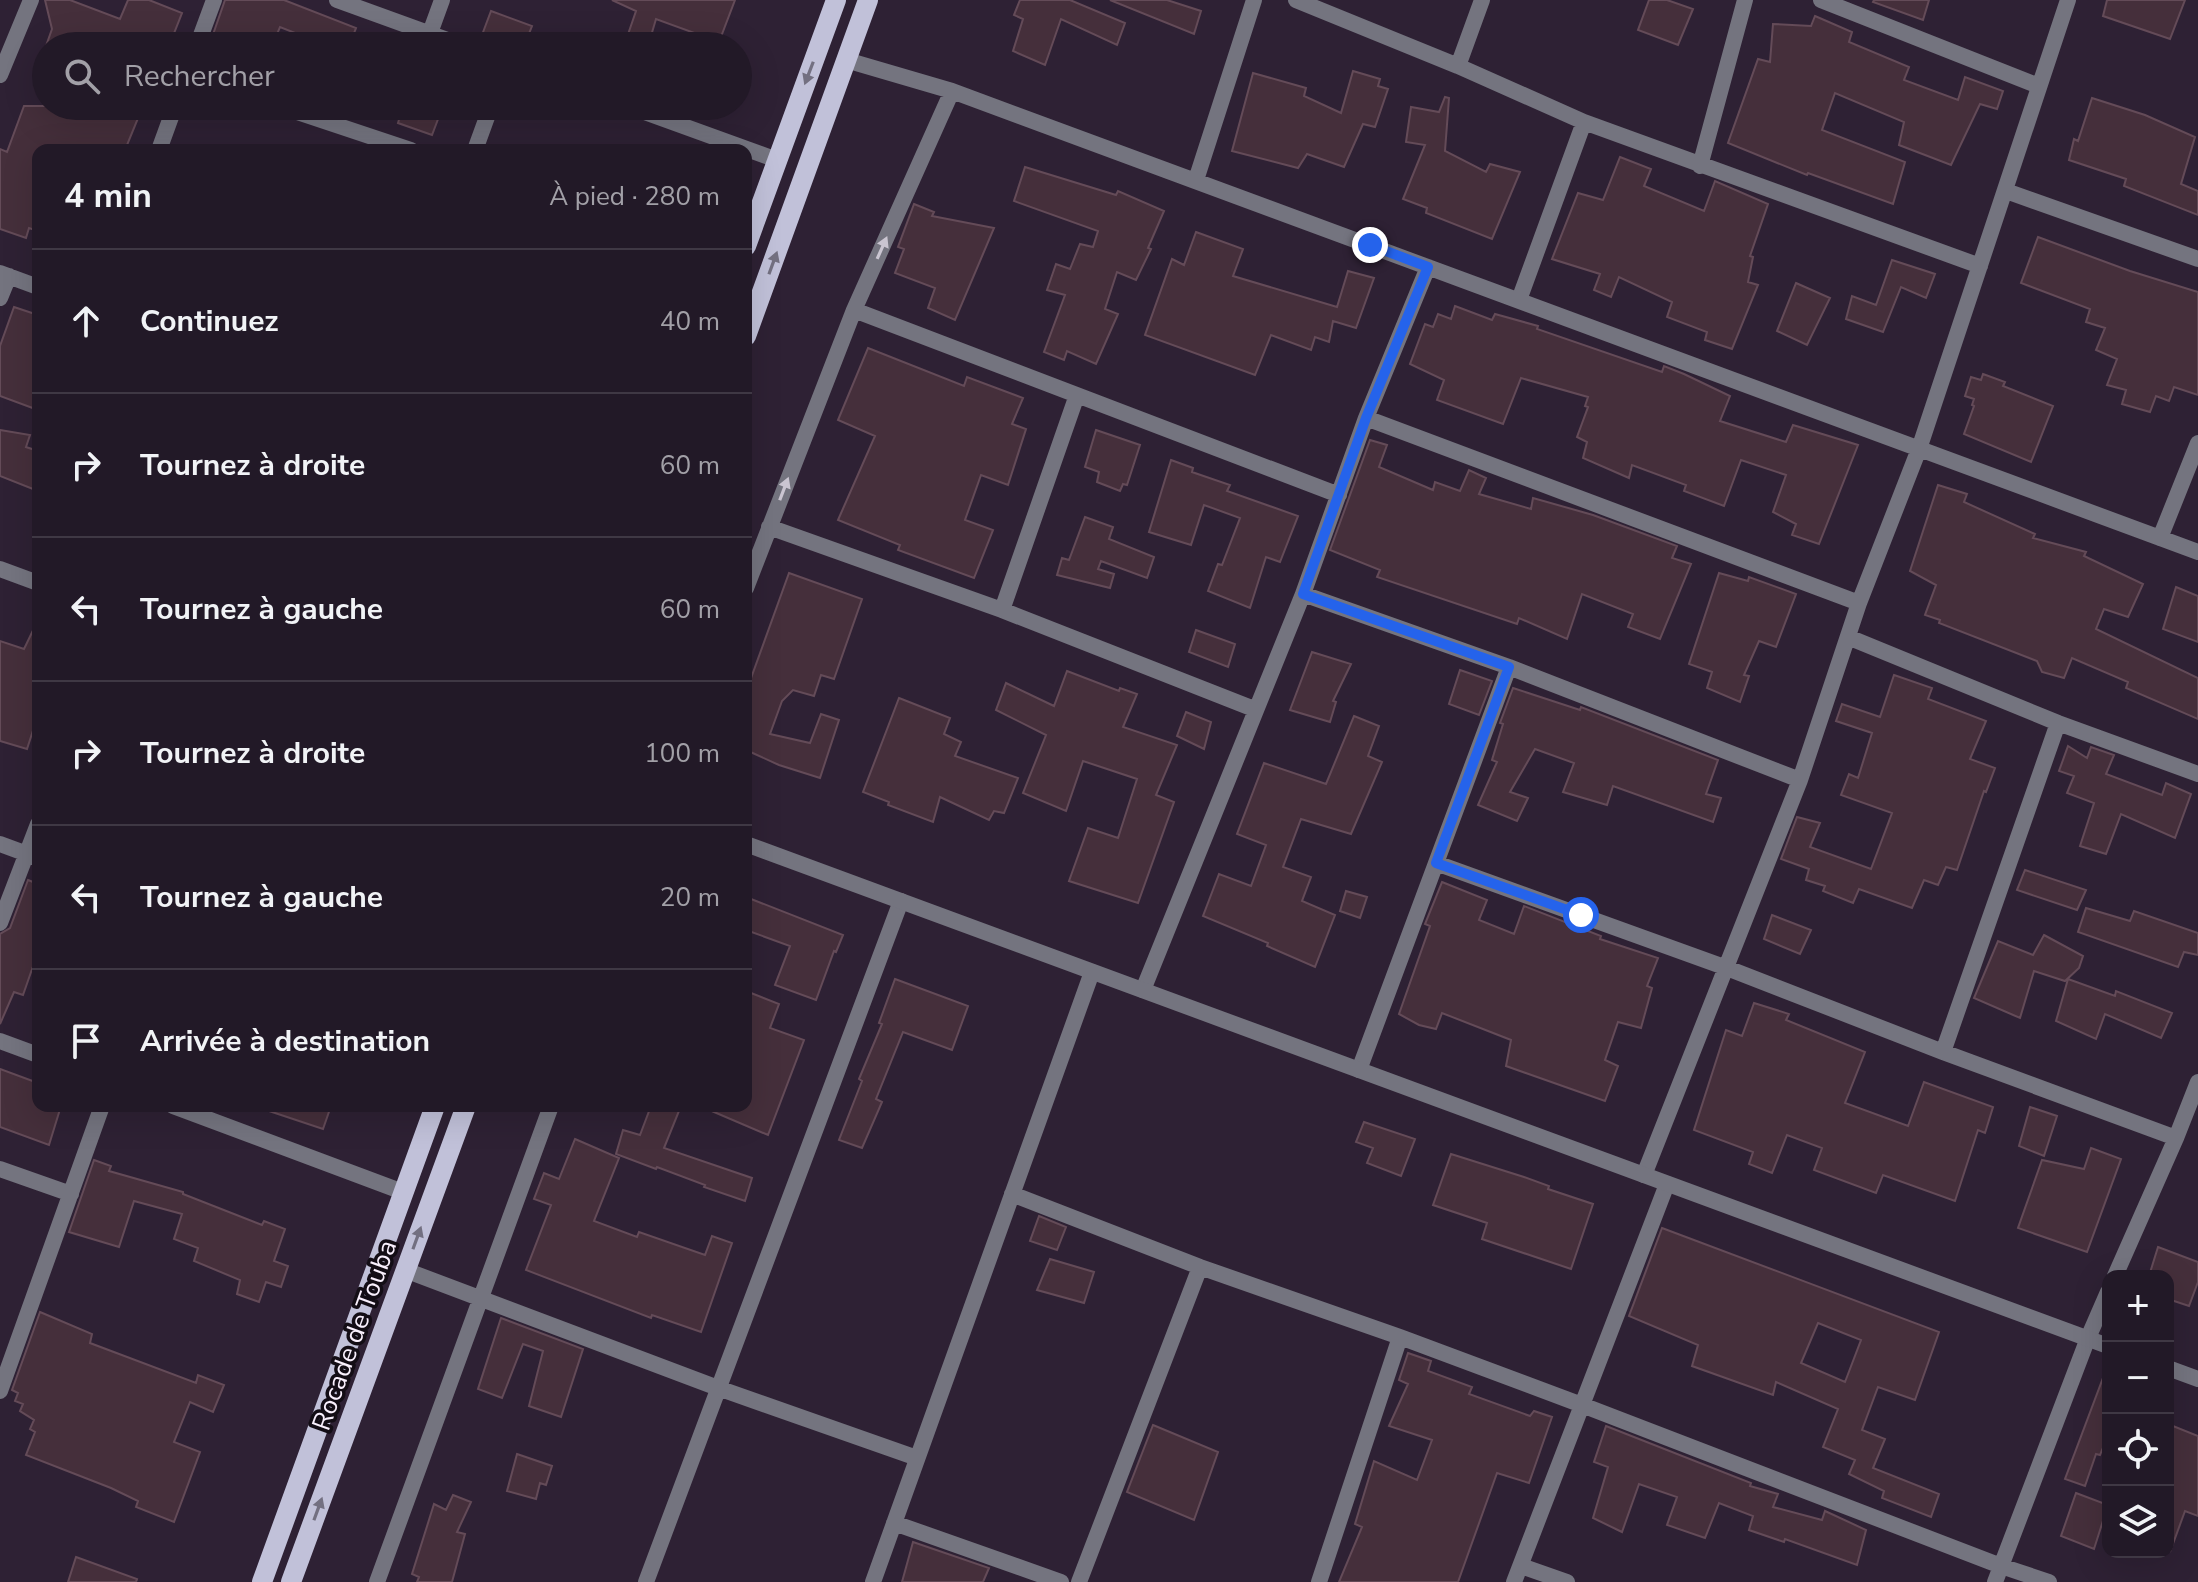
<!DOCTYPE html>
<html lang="fr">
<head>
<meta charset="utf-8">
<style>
  body { margin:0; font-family:"Nunito Sans",sans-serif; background:#2e2633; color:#f1f3f6 }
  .controls { position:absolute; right:24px; bottom:24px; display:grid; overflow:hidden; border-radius:16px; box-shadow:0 8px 32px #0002 }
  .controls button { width:72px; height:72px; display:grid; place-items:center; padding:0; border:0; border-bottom:2px solid #3f3844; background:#221927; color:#f1f3f6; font:40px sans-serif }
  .stop { position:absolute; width:24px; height:24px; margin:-18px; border:6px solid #2563eb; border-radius:50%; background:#fff }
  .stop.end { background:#2563eb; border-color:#fff; box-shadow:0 2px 8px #0008 }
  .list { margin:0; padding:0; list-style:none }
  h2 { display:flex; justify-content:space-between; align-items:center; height:104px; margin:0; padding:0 32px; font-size:34px }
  h2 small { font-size:26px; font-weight:400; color:#a2a0a7 }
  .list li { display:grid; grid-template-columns:52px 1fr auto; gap:24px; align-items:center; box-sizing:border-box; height:144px; padding:0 32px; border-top:2px solid #3f3844 }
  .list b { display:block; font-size:30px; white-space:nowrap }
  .list em { font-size:26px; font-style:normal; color:#a2a0a7 }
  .icon { flex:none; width:44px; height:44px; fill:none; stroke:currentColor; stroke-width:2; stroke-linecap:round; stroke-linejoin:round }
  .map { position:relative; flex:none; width:2198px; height:1582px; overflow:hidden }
  .search { position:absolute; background:#221927; box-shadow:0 8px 32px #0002; left:32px; top:32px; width:720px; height:88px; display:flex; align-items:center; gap:20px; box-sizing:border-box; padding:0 28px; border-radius:44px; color:#a2a0a7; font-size:30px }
  .panel { position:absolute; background:#221927; box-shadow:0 8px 32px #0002; left:32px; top:144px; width:720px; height:968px; border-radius:16px }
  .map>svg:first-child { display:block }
</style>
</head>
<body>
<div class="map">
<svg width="2198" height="1582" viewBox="0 0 2198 1582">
  <rect width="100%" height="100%" fill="#2e2134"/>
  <!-- building -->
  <path fill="#452f3b" stroke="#644b58" stroke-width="2" fill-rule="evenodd" d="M45 0H70L120 19 128 0H149L182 13 169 46H46L52 29Z
    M225 0H284L356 28 349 46H328L280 27 272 46H209Z
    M612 0H735L719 42 656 19 648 46H624L636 11Z
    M1020 0H1070L1125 23 1117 45 1061 19 1045 65 1013 51 1023 19 1014 15Z
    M1110 0H1167L1201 11 1194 34Z
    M1649 0H1667L1693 9 1678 45 1638 30Z
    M1874 0H1929L1923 20 1873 2Z
    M2107 0H2185L2170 39 2103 16Z
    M491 11 532 26 524 46 482 35Z
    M1815 16 1852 32 1849 42 1909 67 1904 80 1958 100 1965 77 2003 91 1997 109 1980 104 1951 165 1899 145 1904 122 1835 93 1822 130 1905 162 1893 204 1808 173 1807 175 1728 143 1758 59 1770 62 1773 24 1811 26Z
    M1353 71 1380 79 1378 86 1388 89 1375 127 1363 124 1344 167 1307 154 1298 168 1232 151 1253 73 1306 88 1304 96 1341 113Z
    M1445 97 1449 98 1445 151 1486 172 1490 164 1520 172 1492 239 1426 213 1427 208 1403 199 1425 145 1406 142 1411 107 1439 112Z
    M2092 98 2145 115 2195 137 2181 184 2198 191V215L2124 186 2126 179 2069 160 2074 139 2078 141Z
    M24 106H143L125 150H38V231L29 228 26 238 0 229V149L7 152Z
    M403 106H443L432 135 398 123Z
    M1620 157 1651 169 1644 186 1704 211 1715 181 1768 204 1750 256 1753 257 1748 282 1758 285 1732 349 1705 340 1707 332 1667 317 1672 302 1619 277 1611 297 1594 290 1600 274 1552 259 1578 193 1603 200Z
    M1025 167 1116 195 1118 191 1164 211 1148 248 1151 249 1136 280 1117 272 1105 309 1118 314 1096 364 1067 351 1064 360 1044 352 1065 295 1047 290 1056 264 1070 269 1080 244 1093 247 1098 231 1014 201Z
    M914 204 934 212 932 216 994 228 955 320 928 308 935 288 895 273 904 249 898 247Z
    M1196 232 1243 249 1233 276 1337 307 1348 271 1374 278 1356 328 1333 321 1329 342 1315 337 1311 350 1271 335 1255 375 1145 335 1172 259 1184 265Z
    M2038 237 2130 271 2198 292V395L2174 387 2169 401 2156 396 2150 412 2122 404 2126 390 2107 385 2117 359 2096 350 2105 328 2086 322 2090 309 2021 283Z
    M1892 260 1935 274 1926 298 1901 287 1883 332 1846 319 1852 296 1876 305Z
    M1796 283 1830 298 1807 345 1777 331Z
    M1455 306 1492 320 1495 314 1538 326 1537 329 1662 372 1664 366 1684 374 1730 396 1720 421 1786 442 1793 425 1858 445 1819 544 1792 535 1796 524 1773 512 1786 475 1741 460 1724 506 1684 491 1686 485 1632 465 1629 478 1583 458 1587 442 1577 437 1588 407 1585 406 1588 397 1521 378 1503 424 1437 400 1444 380 1410 364 1425 324 1433 327 1438 314 1451 319Z
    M14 307 38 315V410L0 396V346Z
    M868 348 964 386 967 377 1023 398 1012 424 1026 429 1008 485 981 475 965 520 993 530 974 578 898 550 900 545 838 520 875 436 838 420Z
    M1983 374 2005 382 2003 386 2053 406 2031 462 1964 434 1974 406 1972 405 1974 399 1965 396 1971 377 1981 380Z
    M0 430 30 435 26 447 38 451V491L0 476Z
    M1096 430 1140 445 1127 485 1123 484 1120 491 1097 482 1099 472 1085 467Z
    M1370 440 1387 445 1379 467 1433 490 1435 482 1460 491 1469 470 1486 478 1479 494 1531 509 1533 498 1593 515 1677 546 1672 558 1691 564 1660 639 1628 627 1633 614 1582 594 1567 639 1519 618 1517 624 1377 577 1380 570 1330 550Z
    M1171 460 1193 468 1192 472 1230 485 1227 491 1298 516 1280 562 1266 557 1250 608 1208 591 1218 564 1222 565 1240 518 1204 505 1191 545 1149 532Z
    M1938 485 1967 494 1964 502 2035 534 2033 538 2086 552 2084 556 2143 584 2128 617 2104 609 2096 629 2198 678V719L2126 688 2128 682 2072 658 2064 678 2042 672 2037 661 1939 623 1940 620 1925 615 1936 585 1910 571Z
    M1085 517 1113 527 1109 539 1154 557 1147 578 1101 561 1098 569 1114 574 1110 588 1057 575 1062 558 1069 560Z
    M789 573 862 599 834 679 821 675 814 696 793 690 782 701 770 734 810 743 821 714 839 720 820 778 779 765 746 750V692Z
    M1719 573 1748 581 1749 577 1796 594 1776 647 1759 641 1744 675 1749 676 1740 702 1707 688 1712 672 1689 664Z
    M2176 587 2198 596V642L2163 629Z
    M38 620V715L27 749 0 741V641L24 649Z
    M1196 630 1235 644 1228 667 1189 652Z
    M1312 652 1351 664 1333 701 1336 702 1330 722 1290 710Z
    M1460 670 1492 681 1479 715 1449 704Z
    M1067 671 1119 691 1120 688 1137 694 1123 727 1177 745 1156 795 1174 802 1138 903 1069 881 1088 828 1118 838 1137 779 1083 761 1066 811 1023 793 1046 735 996 710 1006 683 1054 706Z
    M1894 675 1932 688 1928 699 1986 721 1970 759 1995 768 1986 792 1984 791 1957 870 1946 867 1938 885 1924 880 1912 908 1859 889 1853 903 1823 891 1825 886 1806 880 1809 869 1781 859 1797 817 1820 823 1810 847 1871 869 1892 813 1841 795 1849 774 1858 778 1872 733 1836 721 1842 704 1880 717Z
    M1513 688 1580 710 1581 707 1718 760 1706 794 1721 798 1713 822 1613 786 1607 805 1563 792 1574 763 1535 749 1510 792 1528 798 1517 821 1478 805 1497 762 1492 760 1503 724 1500 723Z
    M899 698 950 718 944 734 961 742 955 756 1018 778 1004 813 994 811 989 820 940 797 933 822 888 805 889 802 863 792Z
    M1186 712 1211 722 1204 749 1177 736Z
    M1354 716 1379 726 1368 756 1382 762 1351 834 1301 819 1283 867 1311 877 1302 901 1335 915 1315 967 1267 946 1268 943 1203 916 1219 874 1251 886 1266 845 1237 834 1264 763 1326 784Z
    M2068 746 2087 758 2091 747 2114 755 2106 774 2162 795 2166 783 2191 794 2175 838 2121 814 2106 854 2080 846 2094 803 2067 793 2074 776 2059 771Z
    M2025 870 2086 890 2077 910 2017 890Z
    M28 880 38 884V952L23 995 14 992 0 1024V934L10 928Z
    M1442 882 1487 900 1479 920 1514 934 1524 906 1601 936 1600 939 1658 958 1647 986 1652 988 1641 1028 1618 1022 1605 1060 1618 1066 1605 1101 1506 1066 1511 1040 1442 1013 1436 1029 1419 1025 1399 1014 1430 926 1425 924Z
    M1346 891 1367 897 1360 918 1340 911Z
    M746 897 843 935 836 952 834 951 816 1000 775 985 790 946 746 930Z
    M2086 908 2130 921 2134 911 2198 933V955L2184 952 2178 967 2078 932Z
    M1772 915 1811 930 1800 954 1764 939Z
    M2044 935 2083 956 2079 968 2065 981 2034 971 2020 1018 1974 998 1998 941 2033 955Z
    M895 979 968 1006 952 1050 903 1032 876 1099 882 1102 862 1148 839 1140 862 1081 859 1079 882 1024 879 1023Z
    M2068 979 2115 996 2116 991 2172 1013 2161 1038 2105 1014 2096 1039 2056 1021Z
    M746 991 779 1004 770 1028 804 1040 768 1135 700 1106H746Z
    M1754 1003 1789 1014 1786 1020 1865 1052 1845 1103 1908 1126 1924 1082 1993 1107 1985 1133 1978 1130 1955 1201 1883 1175 1876 1193 1814 1170 1822 1148 1787 1135 1772 1173 1749 1164 1753 1152 1694 1130 1726 1030 1742 1036Z
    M0 1069 38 1083V1106H61L49 1145 0 1127Z
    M266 1106H331L323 1129 266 1110Z
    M651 1106H681L664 1148 752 1178 745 1201 704 1187 705 1185 657 1167 656 1169 616 1154 623 1130 640 1135Z
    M2030 1107 2057 1116 2044 1156 2019 1146Z
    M1364 1122 1415 1139 1401 1176 1367 1163 1373 1148 1356 1142Z
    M575 1139 619 1158 594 1221 637 1237 639 1232 705 1255 712 1236 732 1243 701 1332 652 1315 651 1318 526 1270 551 1205 534 1199 544 1173 559 1179Z
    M2091 1148 2121 1159 2087 1252 2018 1228 2042 1160 2084 1169Z
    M1451 1154 1524 1177 1549 1186 1548 1189 1593 1204 1571 1269 1482 1239 1487 1223 1433 1205Z
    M94 1160 111 1166 109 1171 183 1192V1194L262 1225 264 1221 285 1229 274 1261 288 1266 281 1287 266 1282 259 1302 237 1294 240 1280 194 1261 198 1248 174 1239 182 1214 134 1201 119 1247 69 1232Z
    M1039 1216 1066 1227 1057 1250 1030 1241Z
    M1662 1228 1939 1332 1915 1400 1878 1387 1862 1430 1885 1439 1873 1468 1939 1494 1931 1517 1882 1498 1884 1491 1849 1474 1855 1460 1823 1447 1838 1409 1776 1382 1773 1395 1692 1366 1698 1345 1629 1316ZM1818 1323 1861 1340 1845 1382 1801 1363Z
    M2158 1247 2198 1262V1282L2189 1306 2168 1299V1276H2149Z
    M1050 1259 1094 1272 1084 1303 1037 1290Z
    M40 1312 92 1334 90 1343 196 1383 198 1375 224 1385 213 1412 190 1402 174 1442 200 1452 174 1522 136 1507 138 1501 111 1488 26 1455 35 1432 30 1429 34 1420 20 1411 23 1404 15 1401 18 1393 12 1390Z
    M501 1318 583 1349 561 1417 529 1406 543 1351 523 1344 502 1398 478 1389Z
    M1408 1353 1431 1361 1428 1371 1472 1387 1469 1394 1530 1416 1534 1411 1552 1417 1529 1483 1497 1473 1458 1582H1339L1362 1527 1355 1524 1374 1461 1417 1480 1432 1440 1389 1426 1408 1384 1399 1380Z
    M2106 1370 2108 1371V1435L2100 1455 2096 1454 2085 1486 2065 1479Z
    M2168 1424 2198 1436V1516L2185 1511 2170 1552Z
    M1153 1425 1218 1452 1194 1520 1127 1492Z
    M1606 1426 1751 1483 1750 1486 1778 1494 1773 1507 1822 1520 1825 1511 1866 1530 1857 1565 1785 1539 1784 1542 1749 1530 1753 1516 1719 1503 1705 1538 1667 1525 1677 1497 1639 1484 1622 1532 1593 1518 1608 1467 1594 1462Z
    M517 1454 552 1466 546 1485 540 1483 536 1499 507 1491Z
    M2076 1493 2108 1505 2094 1549 2061 1536Z
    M453 1495 471 1502 457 1532 465 1534 452 1582H417L419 1577 412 1574 434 1504 446 1510Z
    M913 1542 989 1568 983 1582H902Z
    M76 1557 137 1579 136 1582H68Z"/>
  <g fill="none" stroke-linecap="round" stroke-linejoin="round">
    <!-- minor -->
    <path stroke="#74747f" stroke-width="16" d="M337 0 464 46
      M1296 0 1458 66 1584 122 1980 266
      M1821 0 2039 86
      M430 33 442 0
      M197 46 214 0
      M846 60 952 91 2198 552
      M1458 66 1482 0
      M0 75 31 0
      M279 106 411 150
      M628 106 777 160
      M159 150 175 106
      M475 150 491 106
      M1700 166 1745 0
      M1196 180 1254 0
      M2006 191 2198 259
      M0 273 38 287
      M0 298 9 276
      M1519 300 1584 122
      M854 310 1339 495
      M1366 418 1859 603
      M769 527 1002 610 1254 709
      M2160 538 2198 443
      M746 588 854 310 952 91
      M1303 594 1509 667 1800 780
      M1002 610 1077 395
      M1848 637 2058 723 2198 774
      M0 844 38 858
      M1436 863 1727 968 1943 1052 2176 1138
      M0 923 38 824
      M1143 990 1303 594 1366 418 1428 267
      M0 1041 38 1055
      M1943 1052 2058 723
      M1359 1070 1509 667
      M173 1106 403 1192
      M0 1169 71 1194
      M1644 1175 1800 780 1859 603 1919 449 2068 0
      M1012 1194 1200 1267 1400 1337 1582 1405 2001 1566 2049 1582
      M405 1270 718 1388 917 1458
      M2115 1276 2176 1138 2198 1082
      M0 1391 102 1106
      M894 1523 1061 1582
      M1521 1566 1567 1582
      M377 1582 551 1106
      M646 1582 901 901
      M873 1582 1092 972
      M1079 1582 1200 1267
      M1319 1582 1400 1337
      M1514 1582 1667 1184
      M1995 1582 2088 1338 2108 1292"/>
    <!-- tertiary -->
    <path stroke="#74747f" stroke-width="16" d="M0 569 38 583
      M746 844 2108 1346
      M2168 1368 2198 1379"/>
    <!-- primary -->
    <path stroke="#c1c1d9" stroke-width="20" d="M746 246 836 0
      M746 336 868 0
      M262 1582 435 1106
      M291 1582 466 1106"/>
  </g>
  <!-- one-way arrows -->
  <defs><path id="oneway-solid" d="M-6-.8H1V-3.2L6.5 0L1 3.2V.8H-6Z" transform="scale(2)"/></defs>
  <g fill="#737081">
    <use href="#oneway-solid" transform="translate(809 73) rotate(111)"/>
    <use href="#oneway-solid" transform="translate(773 263) rotate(-70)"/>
    <use href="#oneway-solid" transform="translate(417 1238) rotate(-70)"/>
    <use href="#oneway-solid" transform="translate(318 1509) rotate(-70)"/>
  </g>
  <g fill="#cac5d1">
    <use href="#oneway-solid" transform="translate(882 248) rotate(-66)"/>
    <use href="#oneway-solid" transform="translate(784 489) rotate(-69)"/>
  </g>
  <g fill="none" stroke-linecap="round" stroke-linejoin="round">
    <!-- route -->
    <path stroke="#2563eb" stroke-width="10" d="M1370 245 1428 267 1366 418 1303 594 1509 667 1436 863 1581 915"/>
  </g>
  <g text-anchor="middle" stroke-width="7" stroke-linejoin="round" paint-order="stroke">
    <!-- street labels -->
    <g font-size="26" fill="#f9f0fd" stroke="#130d15">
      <text transform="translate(354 1335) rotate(-70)" y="9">Rocade de Touba</text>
    </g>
  </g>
</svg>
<div class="controls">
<button>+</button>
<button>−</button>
<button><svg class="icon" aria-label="locate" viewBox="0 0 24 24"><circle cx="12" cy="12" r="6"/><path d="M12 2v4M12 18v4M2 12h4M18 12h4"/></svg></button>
<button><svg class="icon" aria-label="layers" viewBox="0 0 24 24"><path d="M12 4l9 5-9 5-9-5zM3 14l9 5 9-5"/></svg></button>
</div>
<div class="stop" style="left:1581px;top:915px"></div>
<div class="stop end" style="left:1370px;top:245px"></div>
<div class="search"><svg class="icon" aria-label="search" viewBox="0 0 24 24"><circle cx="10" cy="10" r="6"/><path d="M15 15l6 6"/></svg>Rechercher</div>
<section class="panel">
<h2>4 min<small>À pied · 280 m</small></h2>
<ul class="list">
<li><svg class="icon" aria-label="ahead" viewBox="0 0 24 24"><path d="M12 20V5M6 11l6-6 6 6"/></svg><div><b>Continuez</b></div><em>40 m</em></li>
<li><svg class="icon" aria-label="right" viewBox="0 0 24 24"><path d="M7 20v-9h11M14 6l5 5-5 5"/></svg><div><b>Tournez à droite</b></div><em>60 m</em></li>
<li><svg class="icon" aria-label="left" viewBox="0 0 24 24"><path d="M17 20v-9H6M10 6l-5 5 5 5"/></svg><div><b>Tournez à gauche</b></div><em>60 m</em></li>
<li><svg class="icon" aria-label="right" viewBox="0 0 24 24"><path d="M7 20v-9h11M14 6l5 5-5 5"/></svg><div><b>Tournez à droite</b></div><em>100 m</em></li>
<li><svg class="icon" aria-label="left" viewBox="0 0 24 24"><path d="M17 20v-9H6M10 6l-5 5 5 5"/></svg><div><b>Tournez à gauche</b></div><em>20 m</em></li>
<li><svg class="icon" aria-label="arrive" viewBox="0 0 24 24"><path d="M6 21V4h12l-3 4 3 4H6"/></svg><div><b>Arrivée à destination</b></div></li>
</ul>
</section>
</div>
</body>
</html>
